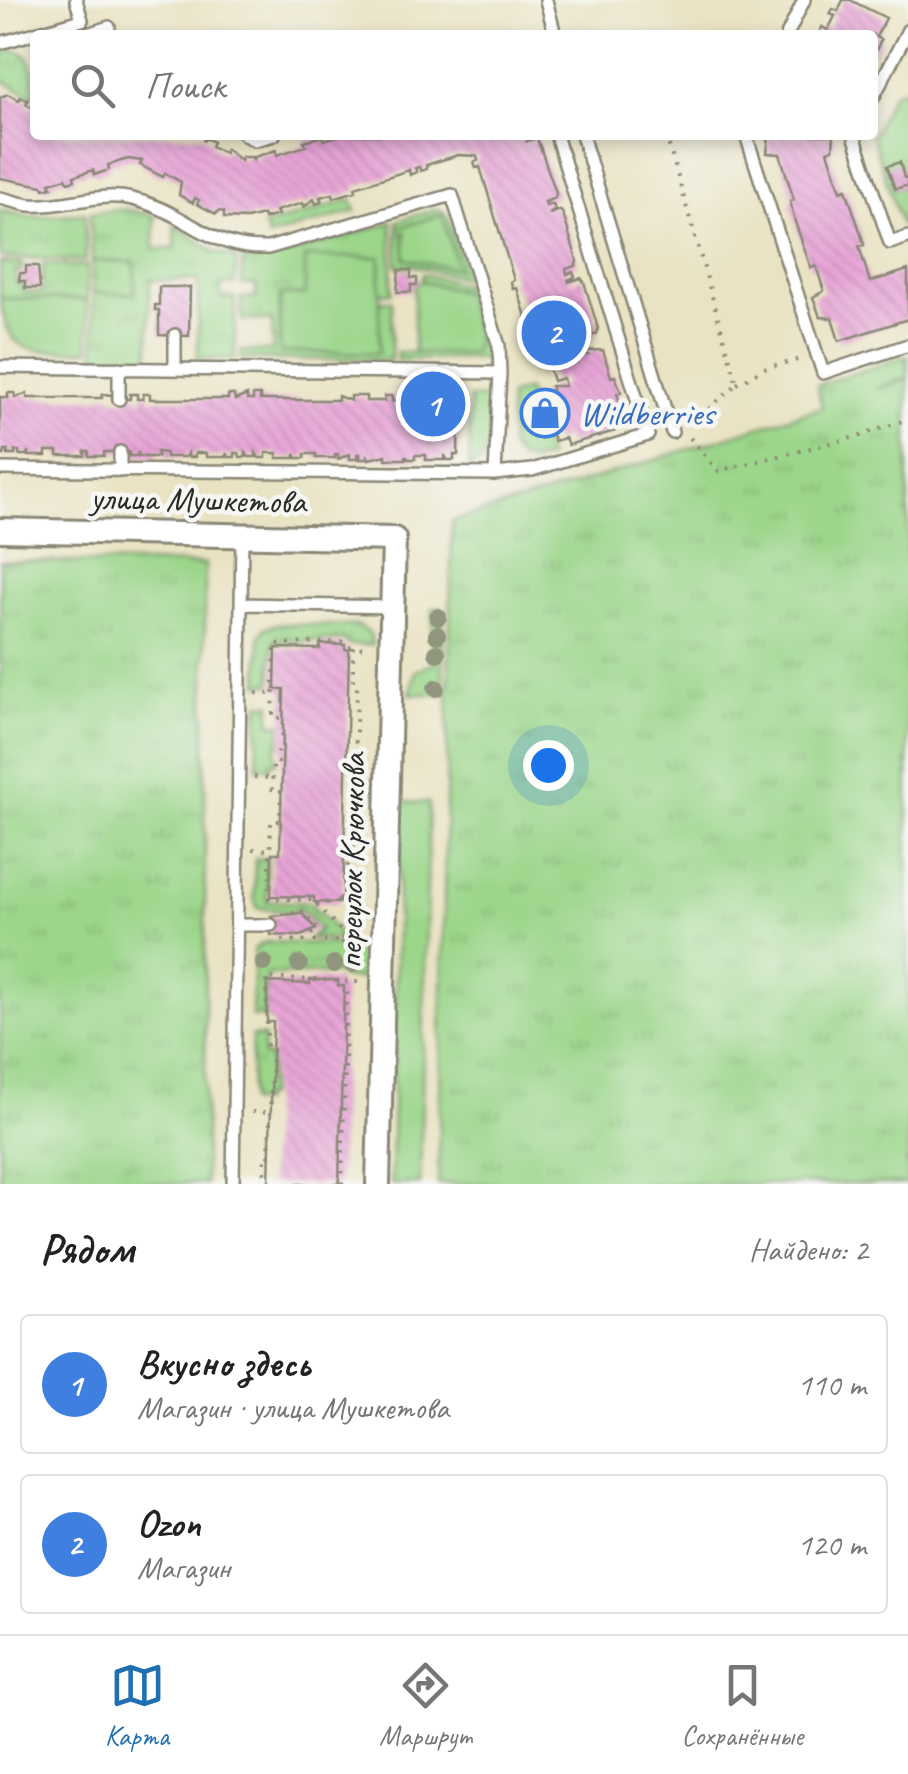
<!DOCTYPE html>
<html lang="ru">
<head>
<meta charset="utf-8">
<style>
  body { margin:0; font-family:Caveat,sans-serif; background:#f6f6f6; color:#222 }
  .you { position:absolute; left:548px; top:765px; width:35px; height:35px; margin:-25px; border:8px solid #fff; border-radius:50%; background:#1a73e8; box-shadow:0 0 0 15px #1a73e833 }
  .badge { display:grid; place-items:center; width:65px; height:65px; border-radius:50%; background:#1f6fb2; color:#fff; font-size:32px; font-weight:700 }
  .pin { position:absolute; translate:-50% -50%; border:5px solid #fff; box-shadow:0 2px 10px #0006 }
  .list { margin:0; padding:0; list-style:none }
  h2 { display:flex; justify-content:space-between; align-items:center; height:130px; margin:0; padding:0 40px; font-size:42px }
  h2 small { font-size:32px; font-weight:400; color:#767676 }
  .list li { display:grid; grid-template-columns:65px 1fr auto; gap:30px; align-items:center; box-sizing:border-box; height:140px; margin:0 20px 20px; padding:0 20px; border:2px solid #e0e0e0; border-radius:10px }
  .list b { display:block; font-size:38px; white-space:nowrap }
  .list p { margin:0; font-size:32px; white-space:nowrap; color:#767676 }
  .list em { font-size:32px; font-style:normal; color:#767676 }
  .icon { flex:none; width:55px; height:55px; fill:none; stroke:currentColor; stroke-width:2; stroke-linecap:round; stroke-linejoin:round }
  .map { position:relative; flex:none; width:908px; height:1184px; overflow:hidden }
  .search { position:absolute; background:#fff; box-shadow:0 5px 15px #0003; left:30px; right:30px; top:30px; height:110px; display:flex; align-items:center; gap:25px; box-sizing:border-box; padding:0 35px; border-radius:10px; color:#767676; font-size:38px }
  .sheet { height:450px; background:#fff }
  nav { display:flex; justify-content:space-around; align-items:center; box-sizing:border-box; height:140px; border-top:2px solid #e0e0e0; background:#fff; font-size:28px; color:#767676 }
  nav a { display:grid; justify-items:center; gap:5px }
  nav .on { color:#1f6fb2 }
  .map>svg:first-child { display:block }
</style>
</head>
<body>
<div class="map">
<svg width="908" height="1184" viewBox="0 0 908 1184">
  <defs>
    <pattern id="grass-tufts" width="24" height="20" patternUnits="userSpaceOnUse" patternTransform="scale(2.5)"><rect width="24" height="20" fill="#9bd68a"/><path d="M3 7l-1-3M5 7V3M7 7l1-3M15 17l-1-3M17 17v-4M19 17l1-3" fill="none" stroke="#86b877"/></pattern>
    <pattern id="building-back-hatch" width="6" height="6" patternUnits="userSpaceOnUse" patternTransform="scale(2.5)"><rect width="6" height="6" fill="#e7a4d6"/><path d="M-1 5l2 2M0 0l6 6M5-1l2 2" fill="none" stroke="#c68db8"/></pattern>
  </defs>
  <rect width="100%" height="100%" fill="#f6f6f2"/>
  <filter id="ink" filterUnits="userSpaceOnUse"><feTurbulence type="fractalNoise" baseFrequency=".01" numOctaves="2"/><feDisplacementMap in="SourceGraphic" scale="20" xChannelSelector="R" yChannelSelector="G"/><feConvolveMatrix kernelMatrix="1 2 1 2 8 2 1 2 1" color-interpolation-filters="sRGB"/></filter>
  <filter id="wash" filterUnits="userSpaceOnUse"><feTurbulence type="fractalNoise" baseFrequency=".0048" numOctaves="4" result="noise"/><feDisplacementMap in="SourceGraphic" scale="40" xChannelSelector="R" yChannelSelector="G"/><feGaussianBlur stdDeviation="2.25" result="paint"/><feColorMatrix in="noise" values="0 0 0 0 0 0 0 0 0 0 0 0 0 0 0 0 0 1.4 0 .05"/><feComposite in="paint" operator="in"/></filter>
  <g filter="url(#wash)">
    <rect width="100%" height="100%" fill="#e9e3c3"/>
    <!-- grass -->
    <path fill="url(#grass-tufts)" stroke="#63805a" stroke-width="2.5" d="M17 50C36 57 35 79 35 98L0 79V65L6 51Z
      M352 199 356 211 268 237 264 226Z
      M126 209 155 216 154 249H175V225L215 252 236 257 235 284 221 285V298H235V359H198V280H150L149 357 95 356 93 293H135L134 263 92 261 90 213Z
      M435 209 444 212 448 217 468 279 415 266H397V234L405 232V258L416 259 441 215 398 228 397 221Z
      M0 210 32 217 85 213 86 261 0 257Z
      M392 222V293H380V258L306 257 305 296H280L281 352 378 353 379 301H392L391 360 242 359 241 351H273L272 320H242L241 298H256V285L242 284V259H271Z
      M0 262 22 263V270L16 271V283L22 284 23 292H43V264L87 266V300L0 298Z
      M423 274 470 286 487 343V353L483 358 397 360V352L471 353 464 292 421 281Z
      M908 356V377L878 388 908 379V1184H438L452 521 530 499 822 407 817 385Z
      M527 390 548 458 532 462 519 459 510 447 509 396Z
      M470 398H488C488 421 497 462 469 467Z
      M0 561 205 564V1184L0 1182Z
      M433 608H443V694H410L415 671 432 663Z
      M278 624 358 626 370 633 372 645H350L344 640 273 642 271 684H259L260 636 265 628Z
      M259 704H271V723L281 724 280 745 276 746V763H270L269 768H257Z
      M255 859H267V901L310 903 339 933V939L310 938 320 929 301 909 292 912 258 908 254 898Z
      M268 942 339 944 340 947 365 948V979L343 978 337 973 266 975 264 1017H252L254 950 260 944Z
      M252 1036 264 1037 263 1056 270 1057 268 1096 262 1097V1102H250Z"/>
    <!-- park -->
    <path fill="#9bd68a" stroke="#63805a" stroke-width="2.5" d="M908 88V178H904L899 163 888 167 895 189 908 185V222L901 225 872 136 893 92Z
      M442 215 458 269 405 259V232L397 234 398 228Z
      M305 257H380L379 353 280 352V295H305Z
      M92 261 134 262 135 294 93 293Z
      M421 281 464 292 478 338 472 353H414V285Z
      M0 298 87 300 89 350C36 350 9 362 0 298Z
      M400 802 429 803 420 1184H391Z"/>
    <g id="blocks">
      <!-- building -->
      <path fill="url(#building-back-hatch)" d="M843 0H850L886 18 876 37 881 40 873 56V35H818L822 27 828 30 835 16 830 14 833 9 838 11Z
        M8 94 19 100 21 97 28 100 26 104 35 109V135H206L203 141 206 138 213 142 211 146 224 153 226 149 241 161V157H252L254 162 252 158 276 150 277 155 306 146 304 141 323 136 324 140 341 135H530L527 141 537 138 556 193 555 198 545 202 546 206 553 204 555 210 549 214 560 210 563 214 577 260 576 266 566 269 567 274 573 272 575 277 568 280 569 282 581 278 584 282 598 328 597 334 587 337 588 341 580 348 583 356 588 355 586 351 603 350 611 377 615 376 621 392 617 393 624 419 614 422 615 431 568 445 565 438 554 441 550 428 546 429 537 400 541 398 539 394 552 390 551 386H565L563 378 553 381 549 368 545 369V357H535L532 349 536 348 517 288 513 289 511 282 514 280 480 167 476 168 474 162 478 160 477 156 458 155 426 165 427 169 421 171 419 167 415 168 417 172 410 175 409 170 355 187 356 191 334 198 333 194 320 197 322 202 316 204 314 199 304 207 303 203 276 211 278 215 264 219 263 215 247 219 224 218V212L219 211 216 214 197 204 199 200 195 198 193 203 179 195 181 182 165 173 163 177 140 165 142 161 128 159 108 165 109 170 94 175 93 170 74 176 75 180 68 182 66 178 50 183 52 187 44 189 43 186 0 178V97Z
        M769 135H834L833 149 828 151 841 191 846 189 861 234 864 245 859 246 870 282 908 270V319L839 341 832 318 820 317 813 297 824 291 816 266 811 268 795 222 790 201 794 200 780 154 767 153Z
        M900 162 904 178 908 177V185L895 189 887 166Z
        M26 266H38L40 288H25V281H19L20 273H26Z
        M399 270H411V278H417V285H411V292H397Z
        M159 287H190L189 336 159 335V310H155V305H159Z
        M8 393H15V398L27 393V398H102V394L112 395V399H130V394H137V399H143V394H150V399H228V395H234L235 400 247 395V400H253V395H260V400H338V396L351 401V396H366V401H385V396H392V401H442V397H455V402H459L458 455H454V460H447L445 455V460H426V455H415V459H408L406 455V459H386V455L369 459 367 454V459H360V454H357V459H350V454L338 459V454H335V458H316V454H305V458H297L295 454V458H277V453H266V458H259L256 453V457H249L246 453V457H240L239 453H235V457H227V453L225 457H206V453H195V457H188V453L185 457H166V453L157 452V457H148L138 456V452L137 456H129V452H104V456H89V451H85V456H58V451H46V456H28V451L27 455H19V451H15V455H8V451H5L4 455H0V397L8 398Z
        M320 644 345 645V649L349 650 343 898H339V903L314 902V897L271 896 272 853H280L282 772 284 689H275L276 648 320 649Z
        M302 913 316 929 301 936 271 935V916Z
        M310 980H338V986H344L339 1184H269L273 1022H267V982L310 984Z"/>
    </g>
  </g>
  <g filter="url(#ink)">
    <use href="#blocks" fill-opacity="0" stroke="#8a8777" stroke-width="2.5"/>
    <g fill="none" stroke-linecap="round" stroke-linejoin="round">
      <!-- lane casing -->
      <g stroke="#8a8777" stroke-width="16">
        <path id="lane" d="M546 0 555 35
          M87 34 109 27
          M787 35 804 0
          M0 43 82 20 76 0
          M873 98 908 30
          M245 135 255 140 274 135
          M582 135 672 432
          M746 135 823 373 908 345
          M854 135 890 243 908 237
          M0 198C10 200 20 204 30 205 63 208 100 191 132 199 189 212 207 250 268 248L452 195 499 346 500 373
          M0 367 500 373 495 474 0 469
          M175 368V335
          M119 399V368
          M120 471V452
          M495 474 532 470 648 435 556 135
          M242 604 392 607
          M237 925H271
          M233 1184 242 535"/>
      </g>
      <!-- street casing -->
      <g stroke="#8a8777" stroke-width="28">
        <path id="street" d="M0 530 394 539 378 1184"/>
      </g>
      <!-- path -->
      <path stroke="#8a8777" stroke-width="4" stroke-dasharray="2.5 8" stroke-linecap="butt" d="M666 135 737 384 687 428
        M737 384 764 368 801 359
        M690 438 718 471 860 436 908 419
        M353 647V682L357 687 353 859 348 865V902H360
        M256 693 274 694
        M254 777 272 778
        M253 849 270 850
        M315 903 348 902
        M282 940 303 941 318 929 300 909 292 914H282
        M303 941H343V933L313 900 269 899 271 821H280L281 790 272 789 273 766H278V748H282L283 718H273L275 644 343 642 348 647 369 648
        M343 941V946H356V935H344
        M252 1112H271
        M264 1184 265 1156H269L272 1050H267L266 978 358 982
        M342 1184 347 984"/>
      <!-- lane -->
      <use href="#lane" stroke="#fff" stroke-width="11"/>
      <!-- street -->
      <use href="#street" stroke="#fff" stroke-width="22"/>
    </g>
    <!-- trees -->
    <g fill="#90957d">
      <circle cx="438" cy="617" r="9"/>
      <circle cx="437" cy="635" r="9"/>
      <circle cx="437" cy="653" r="9"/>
      <circle cx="436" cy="688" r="9"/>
      <circle cx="264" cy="963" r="9"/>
      <circle cx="299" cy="964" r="9"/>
      <circle cx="334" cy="964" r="9"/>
      <circle cx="352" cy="964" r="9"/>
    </g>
  </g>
  <!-- icons -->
  <defs>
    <g id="shop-ring" transform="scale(2.5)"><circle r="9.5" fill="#f6f6f2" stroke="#3f7fe0" stroke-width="1.5"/><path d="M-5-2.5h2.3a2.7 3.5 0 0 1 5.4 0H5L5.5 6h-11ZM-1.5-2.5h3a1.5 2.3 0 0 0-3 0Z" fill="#3f7fe0"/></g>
  </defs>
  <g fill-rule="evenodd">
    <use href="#shop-ring" x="545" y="413"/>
  </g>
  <g text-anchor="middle" stroke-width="9" stroke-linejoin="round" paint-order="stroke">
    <!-- shop labels -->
    <g font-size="35" fill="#366cbe" stroke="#f6f6f2" text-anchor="start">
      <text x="580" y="425">Wildberries</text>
    </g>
    <!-- street labels -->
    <g font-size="35" fill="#2b2b2b" stroke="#f6f6f2">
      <text transform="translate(198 499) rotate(1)" y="12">улица Мушкетова</text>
      <text transform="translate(351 861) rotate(-89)" y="12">переулок Крючкова</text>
    </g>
  </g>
</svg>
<div class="you"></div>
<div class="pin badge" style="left:433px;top:404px;background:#3f7fe0">1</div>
<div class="pin badge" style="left:554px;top:333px;background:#3f7fe0">2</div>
<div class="search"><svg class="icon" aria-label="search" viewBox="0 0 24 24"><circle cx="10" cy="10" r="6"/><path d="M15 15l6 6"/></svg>Поиск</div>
</div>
<section class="sheet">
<h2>Рядом<small>Найдено: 2</small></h2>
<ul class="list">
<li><span class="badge" style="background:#3f7fe0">1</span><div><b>Вкусно здесь</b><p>Магазин · улица Мушкетова</p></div><em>110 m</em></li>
<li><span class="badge" style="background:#3f7fe0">2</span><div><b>Ozon</b><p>Магазин</p></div><em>120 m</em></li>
</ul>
</section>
<nav>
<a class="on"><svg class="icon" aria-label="map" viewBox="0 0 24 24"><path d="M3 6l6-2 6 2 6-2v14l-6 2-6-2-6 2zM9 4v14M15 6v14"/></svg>Карта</a>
<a><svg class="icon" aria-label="directions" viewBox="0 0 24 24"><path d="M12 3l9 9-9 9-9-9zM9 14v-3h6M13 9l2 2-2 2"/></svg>Маршрут</a>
<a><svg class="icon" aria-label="saved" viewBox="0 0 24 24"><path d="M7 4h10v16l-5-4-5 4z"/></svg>Сохранённые</a>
</nav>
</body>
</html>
